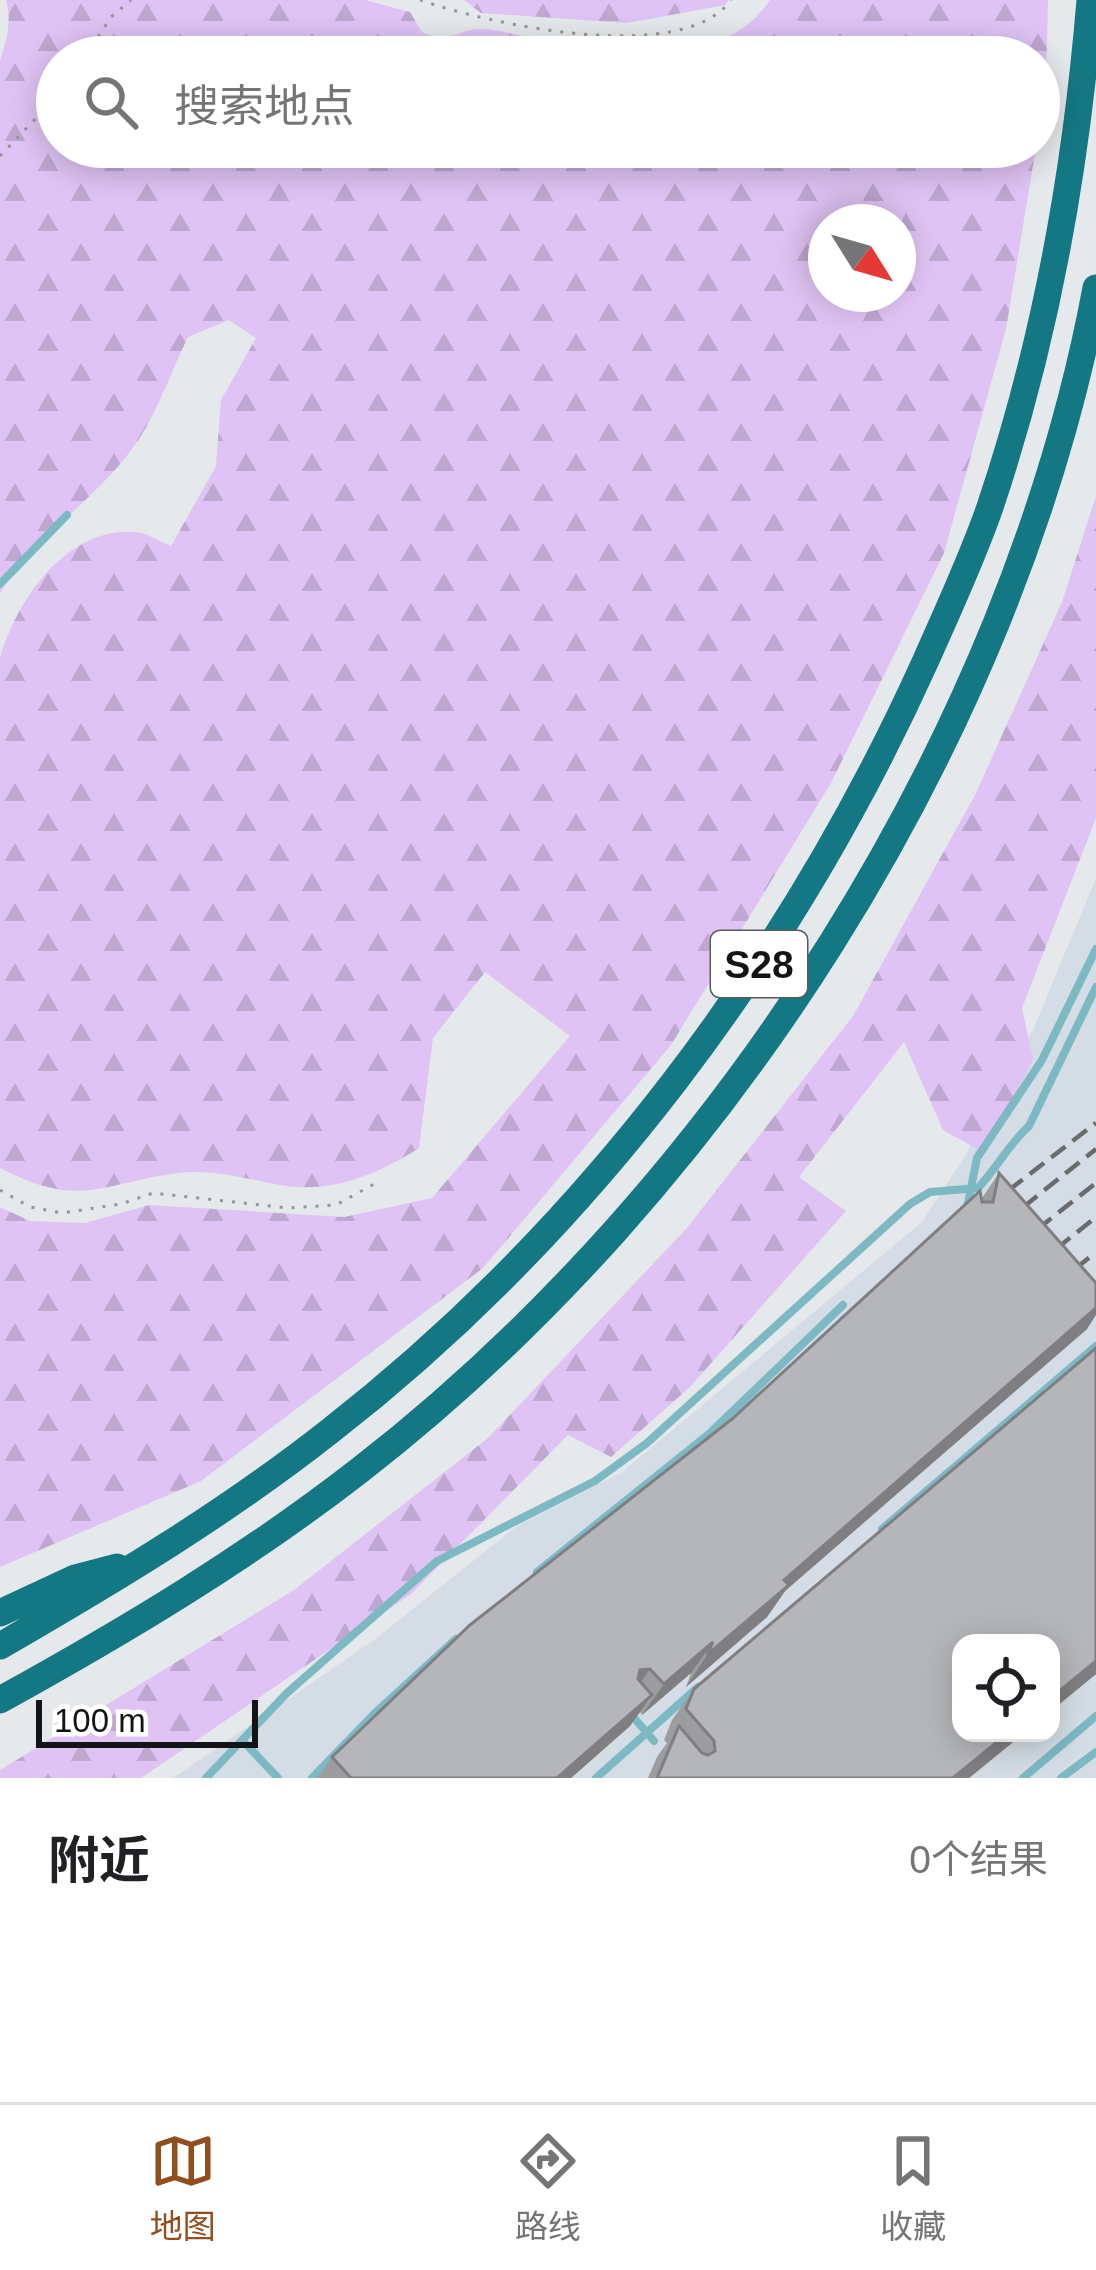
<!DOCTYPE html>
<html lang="zh">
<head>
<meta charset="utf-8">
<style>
  body { margin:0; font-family:Helvetica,"Noto Sans SC",sans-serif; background:#f2f2f2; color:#202124 }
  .controls { position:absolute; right:36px; bottom:36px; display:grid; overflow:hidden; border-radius:24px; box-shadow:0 6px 30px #0003 }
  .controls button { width:108px; height:108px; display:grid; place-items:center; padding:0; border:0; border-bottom:3px solid #e0e0e0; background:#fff; color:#202124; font:60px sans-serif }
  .compass { position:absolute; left:808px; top:204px; width:108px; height:108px; border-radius:50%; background:#fff; box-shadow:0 6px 30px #0003; rotate:127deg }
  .scale { position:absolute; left:36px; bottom:30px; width:222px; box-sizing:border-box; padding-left:12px; border:6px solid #131415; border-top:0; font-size:33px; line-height:42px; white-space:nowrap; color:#131415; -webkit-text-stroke:9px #fff; paint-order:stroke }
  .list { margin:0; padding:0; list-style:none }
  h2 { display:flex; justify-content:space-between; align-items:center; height:156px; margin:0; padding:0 48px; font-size:51px }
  h2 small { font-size:39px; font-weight:400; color:#757577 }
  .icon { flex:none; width:66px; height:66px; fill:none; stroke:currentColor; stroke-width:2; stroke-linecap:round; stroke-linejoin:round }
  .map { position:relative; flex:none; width:1096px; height:1778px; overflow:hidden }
  .search { position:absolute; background:#fff; box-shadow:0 6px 30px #0003; left:36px; right:36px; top:36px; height:132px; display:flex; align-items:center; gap:30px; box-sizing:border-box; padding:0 42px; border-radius:66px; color:#757577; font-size:45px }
  .sheet { height:324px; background:#fff }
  nav { display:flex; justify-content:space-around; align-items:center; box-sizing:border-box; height:168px; border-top:3px solid #e0e0e0; background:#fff; font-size:33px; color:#757577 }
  nav a { display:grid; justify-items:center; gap:6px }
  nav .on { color:#914e1e }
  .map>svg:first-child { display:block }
</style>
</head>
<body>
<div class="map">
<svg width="1096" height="1778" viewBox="0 0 1096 1778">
  <defs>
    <pattern id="forest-firs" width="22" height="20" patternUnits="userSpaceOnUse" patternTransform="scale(3)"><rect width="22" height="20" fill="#dfc3f4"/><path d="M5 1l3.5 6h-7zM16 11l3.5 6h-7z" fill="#bea7d0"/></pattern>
  </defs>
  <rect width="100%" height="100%" fill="#e6e9eb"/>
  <!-- built -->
  <path fill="#d4dde5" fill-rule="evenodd" d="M1096 878V1778H173L374 1640 517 1526 622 1472 922 1222 966 1154 1033 1030ZM961 1643H1051V1733H961Z"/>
  <!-- forest -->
  <path fill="url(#forest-firs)" fill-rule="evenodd" d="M6 0H365L410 12 422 32 442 40C453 36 466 29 478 29 495 28 516 35 533 38 608 50 721 74 770 0H1048L1046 86 1039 127V57H57V147H1036L1006 329 944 553 831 783 671 1045 483 1268 201 1481 0 1567V1207L30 1221 85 1223 149 1205 344 1217 432 1198 570 1036 485 972 433 1038 419 1148C377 1175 331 1194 280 1185 247 1179 212 1169 179 1173 99 1183 82 1210 0 1168V658C17 599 67 526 136 532 148 533 160 542 171 546L216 466 221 400 256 338 229 320 188 337C172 370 159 408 139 439 101 497 36 534 0 593V60C7 40 12 20 6 0ZM826 222H898V294H826Z
    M464 0H729L725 5 627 23 481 13Z
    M1096 496V818L1022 1008 1033 1059 1008 1110 981 1151 943 1130 904 1042 799 1177 846 1211 690 1387 611 1457 568 1435 411 1594 141 1778H0V1770L294 1590 488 1438 686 1229 853 1016 976 793 1062 602Z"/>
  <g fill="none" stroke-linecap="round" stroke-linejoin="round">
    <!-- path -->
    <path stroke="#939697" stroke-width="3" stroke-dasharray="3 9" stroke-linecap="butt" d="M420 0C489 24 682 67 731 0
      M85 57 111 17 131 0
      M0 156 57 96
      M0 1190 30 1207 62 1213 121 1204 153 1193 288 1208 336 1205 376 1183"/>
    <!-- service -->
    <path stroke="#7cb9c3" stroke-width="8" d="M0 584 67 515
      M882 1529 1096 1346
      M537 1572 710 1433 843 1305
      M244 1742 278 1778
      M206 1778 287 1693 437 1561 595 1481 647 1443 910 1204 930 1192 978 1188C997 1168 1008 1145 1029 1126L1096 987
      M312 1778 374 1714 456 1639
      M596 1778 698 1687
      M1023 1778 1096 1716
      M1061 1778 1096 1752"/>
    <!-- motorway -->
    <path stroke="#147884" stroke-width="27" d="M0 1613 75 1578 117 1567
      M0 1646C114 1580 226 1513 330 1431 588 1230 792 957 926 660 948 610 972 559 990 507 1045 344 1076 171 1090 0
      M0 1700C125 1631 247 1558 360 1470 720 1191 1012 738 1096 288"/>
    <!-- rail -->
    <path stroke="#6a6b6d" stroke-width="4.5" stroke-dasharray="18 9" stroke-linecap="butt" d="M987 1207 1096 1123
      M1002 1224 1096 1149
      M1016 1246 1096 1183
      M1035 1266 1096 1217
      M1054 1286 1096 1252"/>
    <!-- service-bridge -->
    <path stroke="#7cb9c3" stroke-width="8" d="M967 1208 977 1158 1042 1060 1096 949
      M629 1712 654 1741"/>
  </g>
  <!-- wall -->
  <path fill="#9c9d9f" d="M999 1173 1087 1329 785 1591 767 1617 686 1687 691 1673 642 1715 640 1712 630 1726 571 1778H317L332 1757 732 1419 982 1198Z
    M1096 1348V1674L1051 1711V1643H961V1733H1024L969 1778H648L657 1757 667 1743 664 1740 672 1720 694 1689Z"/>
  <!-- shaded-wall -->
  <path fill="#7f7f82" d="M1096 1308V1315L1087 1329 785 1591 767 1617 686 1687 707 1655 784 1580Z
    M713 1642 691 1673 642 1715 664 1684Z
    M1096 1661V1674L1051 1711V1698Z
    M650 1669 628 1700 640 1670Z
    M652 1695 630 1726 571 1778H557Z
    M1008 1733H1024L969 1778H953Z"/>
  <!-- building -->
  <path fill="#b5b6b9" stroke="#7f7f82" stroke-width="3" d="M999 1173 1096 1283V1308L784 1580 789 1585 707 1655 713 1642 664 1684 650 1669 640 1670 638 1679 652 1695 557 1778H351L332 1757 470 1625 732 1419 980 1191 982 1202H993Z
    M1096 1348V1661L1051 1698V1643H961V1733H1008L953 1778H657L679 1726 702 1753 708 1755 715 1751 714 1741 686 1709 694 1689Z"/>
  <g text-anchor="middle" stroke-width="9" stroke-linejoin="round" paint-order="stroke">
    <!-- shield labels -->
    <rect fill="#fff" stroke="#5a5a5b" stroke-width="3" x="711" y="931" width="96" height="66" rx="9"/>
    <g font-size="39" font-weight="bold" fill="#131415">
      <text x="759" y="978">S28</text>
    </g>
  </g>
</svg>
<div class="controls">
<button><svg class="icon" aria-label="locate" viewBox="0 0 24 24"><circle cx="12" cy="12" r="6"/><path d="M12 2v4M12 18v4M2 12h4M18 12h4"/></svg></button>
</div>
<svg class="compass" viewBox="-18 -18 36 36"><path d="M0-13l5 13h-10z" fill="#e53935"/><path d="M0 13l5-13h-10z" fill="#757577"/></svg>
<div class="scale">100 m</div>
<div class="search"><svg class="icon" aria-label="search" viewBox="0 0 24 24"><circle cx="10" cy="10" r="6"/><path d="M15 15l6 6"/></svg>搜索地点</div>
</div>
<section class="sheet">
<h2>附近<small>0个结果</small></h2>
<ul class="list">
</ul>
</section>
<nav>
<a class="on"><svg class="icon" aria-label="map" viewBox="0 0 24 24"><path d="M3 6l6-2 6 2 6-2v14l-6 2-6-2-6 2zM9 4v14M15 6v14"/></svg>地图</a>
<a><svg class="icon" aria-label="directions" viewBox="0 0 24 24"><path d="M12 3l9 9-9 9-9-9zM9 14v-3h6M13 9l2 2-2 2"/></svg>路线</a>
<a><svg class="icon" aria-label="saved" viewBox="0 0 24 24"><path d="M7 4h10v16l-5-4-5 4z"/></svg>收藏</a>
</nav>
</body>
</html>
